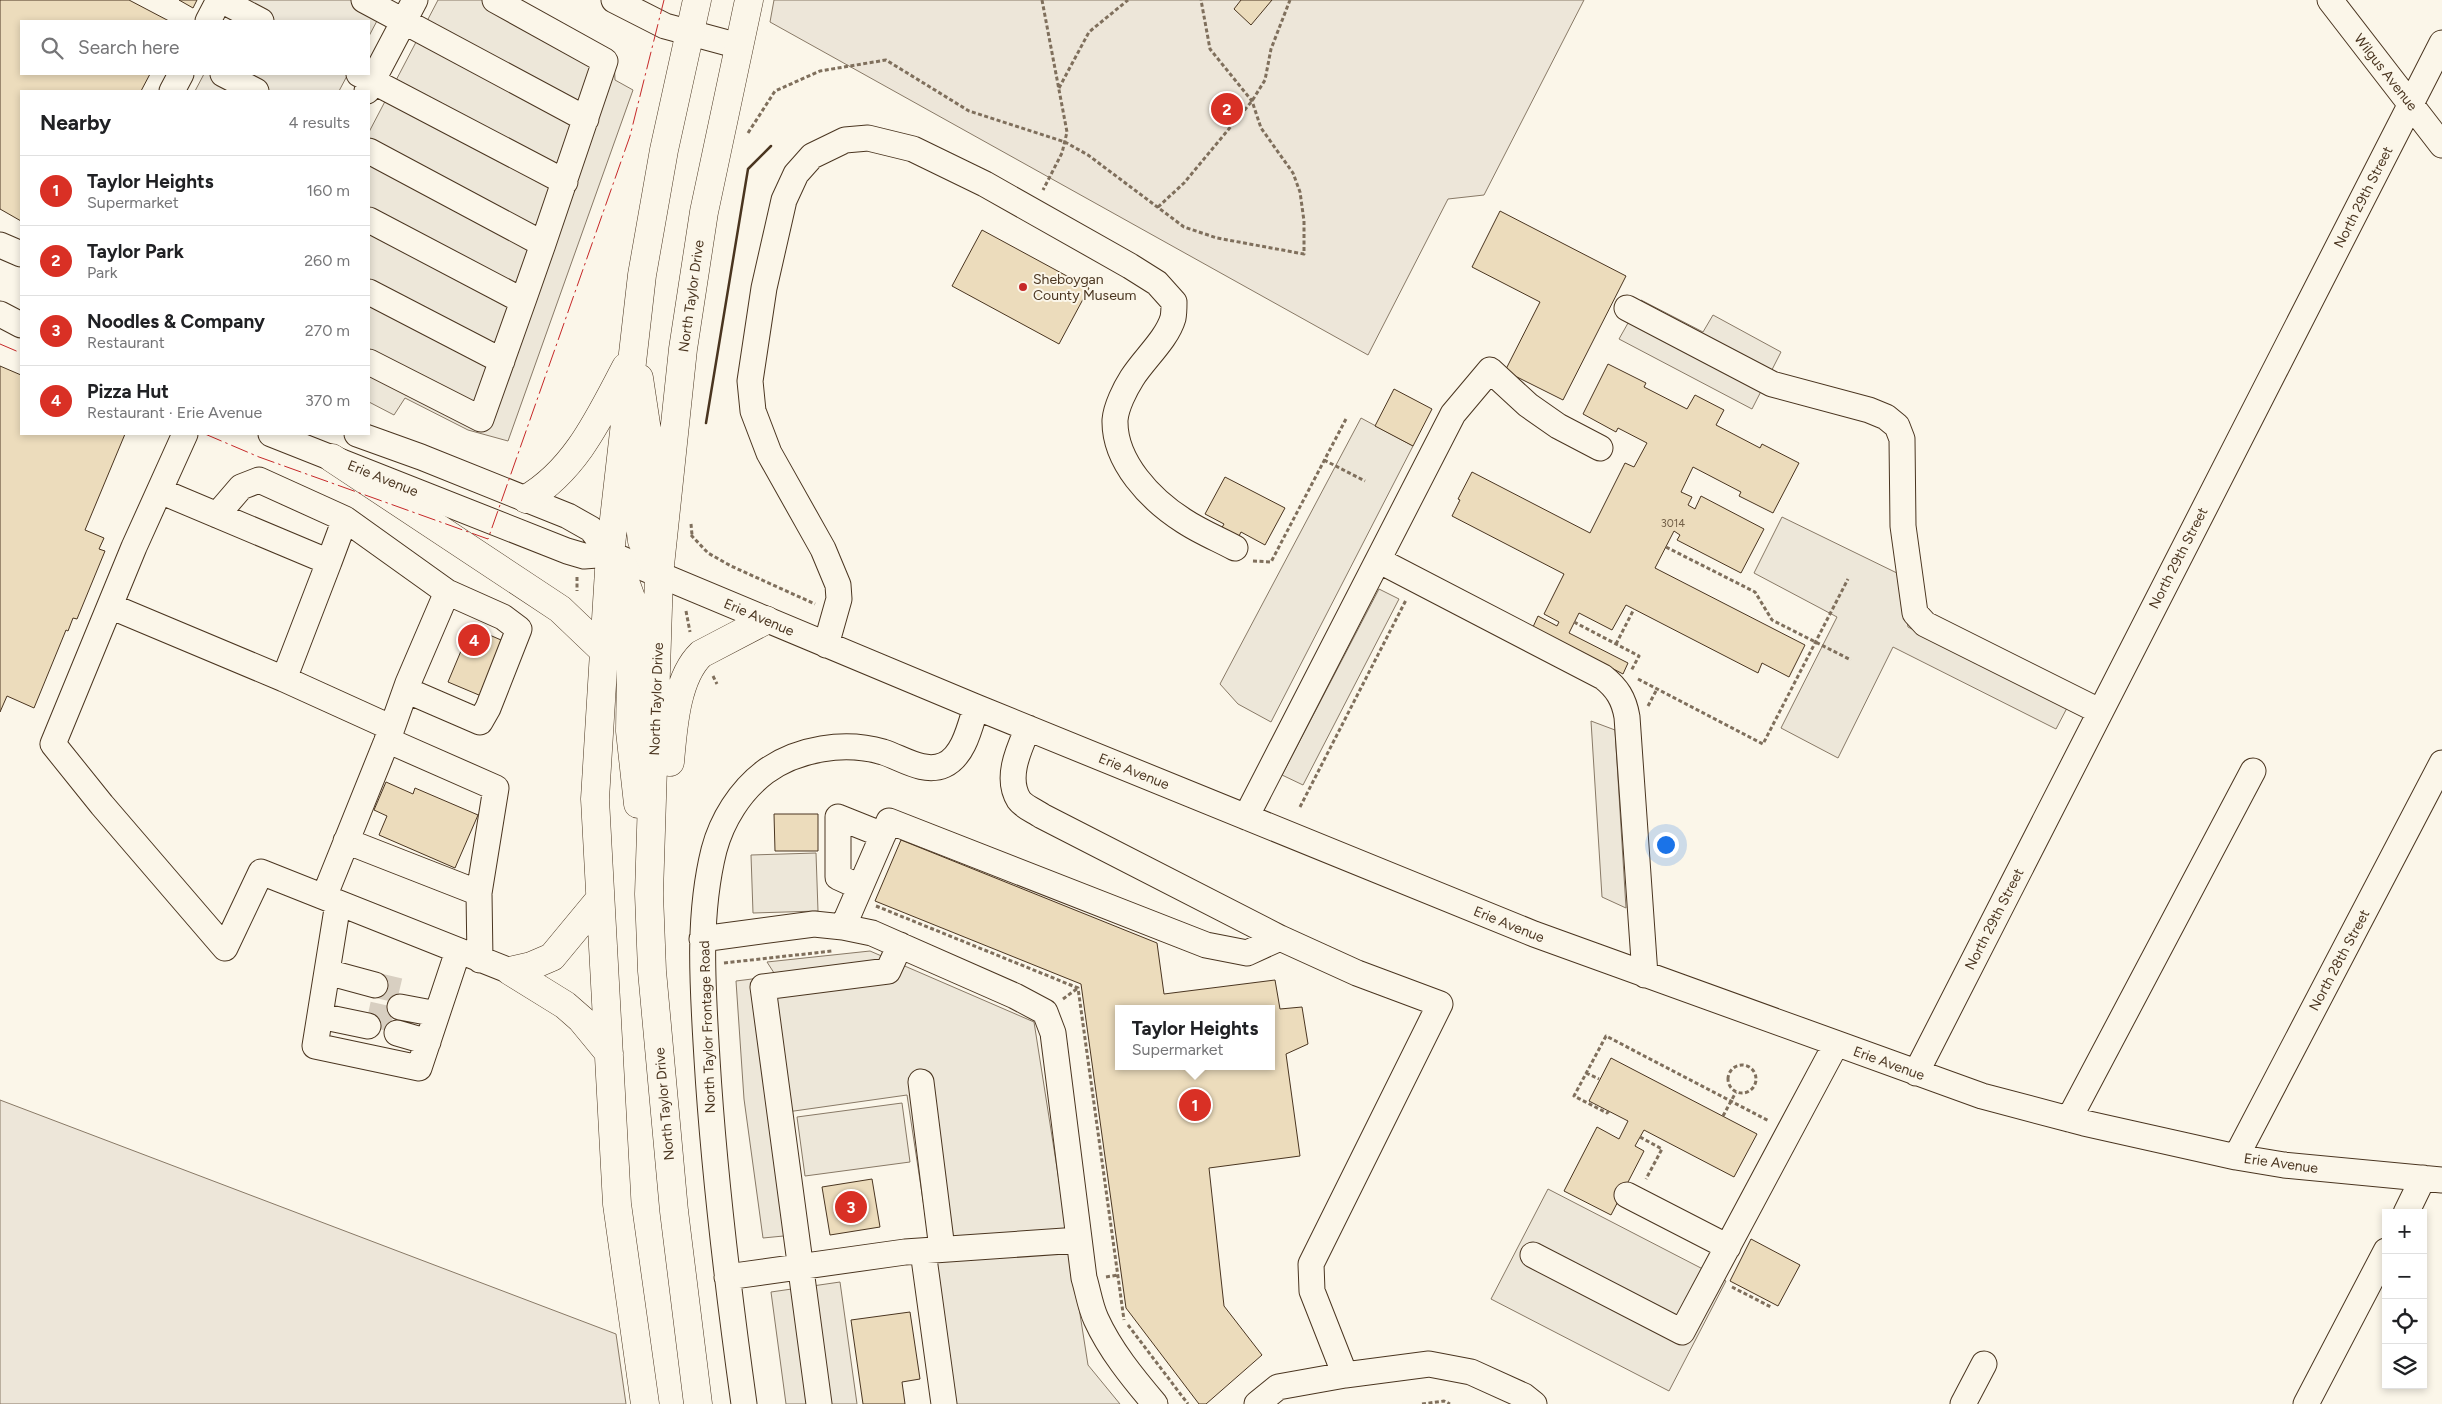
<!DOCTYPE html>
<html lang="en">
<head>
<meta charset="utf-8">
<style>
  body { margin:0; font-family:Figtree,sans-serif; background:#f2f2f2; color:#202124 }
  .controls { position:absolute; right:15px; bottom:15px; display:grid; overflow:hidden; border-radius:0px; box-shadow:0 2px 8px #0003 }
  .controls button { width:45px; height:45px; display:grid; place-items:center; padding:0; border:0; border-bottom:1px solid #e0e0e0; background:#fff; color:#202124; font:25px sans-serif }
  .you { position:absolute; left:1665px; top:844px; width:18px; height:18px; margin:-12px; border:4px solid #fff; border-radius:50%; background:#1a73e8; box-shadow:0 0 0 8px #1a73e833 }
  .badge { display:grid; place-items:center; width:32px; height:32px; border-radius:50%; background:#d93025; color:#fff; font-size:16px; font-weight:700 }
  .pin { position:absolute; translate:-50% -50%; border:2px solid #fff; box-shadow:0 1px 5px #0006 }
  .popup { position:absolute; left:1115px; top:1005px; width:160px; height:65px; box-sizing:border-box; display:grid; place-content:center; border-radius:0px; background:#fff; filter:drop-shadow(0 1px 4px #0005); font-size:16px; white-space:nowrap; color:#757577 }
  .popup b { font-size:19px; color:#202124 }
  .popup::after { content:''; position:absolute; left:50%; top:100%; margin-left:-10px; border:10px solid transparent; border-top-color:#fff }
  .list { margin:0; padding:0; list-style:none }
  h2 { display:flex; justify-content:space-between; align-items:center; height:65px; margin:0; padding:0 20px; font-size:21px }
  h2 small { font-size:16px; font-weight:400; color:#757577 }
  .list li { display:grid; grid-template-columns:32px 1fr auto; gap:15px; align-items:center; box-sizing:border-box; height:70px; padding:0 20px; border-top:1px solid #e0e0e0 }
  .list b { display:block; font-size:19px; white-space:nowrap }
  .list p { margin:0; font-size:16px; white-space:nowrap; color:#757577 }
  .list em { font-size:16px; font-style:normal; color:#757577 }
  .icon { flex:none; width:28px; height:28px; fill:none; stroke:currentColor; stroke-width:2; stroke-linecap:round; stroke-linejoin:round }
  .map { position:relative; flex:none; width:2442px; height:1404px; overflow:hidden }
  .search { position:absolute; background:#fff; box-shadow:0 2px 8px #0003; left:20px; top:20px; width:350px; height:55px; display:flex; align-items:center; gap:12px; box-sizing:border-box; padding:0 18px; border-radius:0px; color:#757577; font-size:19px }
  .panel { position:absolute; background:#fff; box-shadow:0 2px 8px #0003; left:20px; top:90px; width:350px; height:345px; border-radius:0px }
  .map>svg:first-child { display:block }
</style>
</head>
<body>
<div class="map">
<svg width="2442" height="1404" viewBox="0 0 2442 1404">
  <rect width="100%" height="100%" fill="#fbf6e9"/>
  <!-- green -->
  <path fill="#ede6d9" stroke="#887966" d="M774 0H1584L1484 195 1448 199 1368 355 770 22Z
    M0 1100 616 1334 626 1404H0Z"/>
  <!-- parking -->
  <path fill="#ede7d9" stroke="#887966" d="M235 0H388L369 36V21H232Z
    M438 0H510L614 58 615 80 633 90 508 441 468 430 405 398 394 415 369 402V132Z
    M204 74H348L339 91H195Z
    M1641 300 1703 332 1713 315 1781 352 1752 409 1619 339Z
    M1361 418 1413 446 1271 722 1238 704 1220 684Z
    M1782 517 1899 574 1908 627 2067 708 2056 729 1893 647 1838 758 1781 728 1837 617 1754 573Z
    M1379 589 1399 599 1303 785 1282 775Z
    M1591 721 1615 730 1626 908 1602 897Z
    M816 853 818 911 753 913 751 855Z
    M870 951 1034 1022 1088 1365 1120 1404H954L907 1095 787 1112 804 1234 763 1238 744 1099 736 981 776 976 767 962Z
    M902 1103 910 1162 805 1176 797 1117Z
    M1548 1189 1726 1281 1669 1391 1491 1299Z
    M840 1282 857 1404H786L771 1292Z"/>
  <!-- building -->
  <path fill="#ecdcbc" stroke="#4a3520" fill-rule="evenodd" d="M0 0H129L169 21H21V74H150L141 91H21V221L0 209Z
    M179 0H197L193 8Z
    M1241 0H1272L1251 25 1234 9Z
    M1500 211 1626 276 1563 400 1505 371 1540 302 1472 267Z
    M982 230 1089 288 1059 344 952 286Z
    M1608 364 1646 383 1644 387 1687 409 1695 395 1724 410 1716 425 1760 448 1762 444 1799 463 1773 513 1739 496 1741 492 1693 467 1681 492 1692 497 1688 505 1695 509 1701 496 1764 529 1741 573 1677 540 1680 535 1674 531 1655 568 1805 645 1789 677 1762 663 1758 673 1626 605 1612 630 1579 613 1569 633 1628 663 1623 674 1533 627 1538 616 1557 626 1559 622 1544 614 1564 574 1452 516 1460 500 1458 499 1472 472 1590 533 1625 463 1634 467 1647 443 1618 428 1616 432 1583 414Z
    M0 366 21 375V434H125L85 530 104 538 99 549 105 551 77 619 73 618 68 631 66 630 34 708 7 696 0 712Z
    M1394 389 1432 409 1413 446 1375 426Z
    M1225 477 1285 508 1265 545 1241 532 1237 540 1220 531 1224 524 1205 514Z
    M471 627 508 643 486 698 448 682Z
    M386 782 413 794 415 788 478 815 455 868 379 835 387 816 374 810Z
    M774 814H818V851H775Z
    M901 840 1157 943 1164 994 1275 980 1280 1009 1302 1007 1308 1044 1286 1054 1300 1156 1209 1168 1224 1306 1262 1355 1206 1404H1199L1126 1308 1081 984 875 901ZM1119 1009H1271V1066H1119Z
    M1611 1058 1757 1134 1734 1177 1644 1130 1635 1146 1644 1151 1611 1215 1564 1191 1597 1127 1619 1139 1628 1121 1589 1101Z
    M872 1179 880 1227 830 1235 822 1187Z
    M1751 1239 1800 1265 1778 1306 1730 1281Z
    M910 1312 920 1379 902 1382 905 1404H863L851 1320Z"/>
  <g fill="none" stroke-linecap="round" stroke-linejoin="round">
    <!-- minor-tunnel -->
    <path stroke="#d8cfc1" stroke-width="25" stroke-dasharray="25 12" stroke-linecap="butt" d="M375 985 405 992
      M368 1014 400 1021"/>
    <!-- minor casing -->
    <g stroke="#4a3520" stroke-width="27">
      <path id="minor" d="M221 0 261 21
        M364 0 586 119
        M614 0 665 26 739 46
        M2330 0 2442 145
        M208 21 219 0
        M223 74 256 91
        M359 74 565 182
        M172 91 181 74
        M367 91 415 0
        M369 151 543 244 605 61 495 0
        M369 220 523 301 481 419 369 362
        M0 245 21 254
        M369 292 502 361
        M523 301 543 244
        M1627 308 1772 384 1869 410 1886 417 1897 426 1902 439 1903 526 1915 613 1925 624 2099 711
        M0 314 21 325
        M185 434 134 547 53 744 102 805 225 948 261 872 510 971
        M271 434 567 551 584 556 610 554 976 707 1534 934 1982 1096 2084 1123 2236 1157 2284 1165 2442 1180
        M357 434 421 457 568 516 591 529 610 554
        M160 491 329 562 345 519 259 480 241 487 217 515
        M345 519 447 592 408 683 392 728
        M1378 560 1603 677C1617 688 1624 699 1627 717L1645 975
        M110 606 284 679 329 562
        M826 645 839 599 838 585 823 549 769 453 753 411 750 381 764 288 784 200 796 174 812 156 845 140 868 138 913 149 985 184 1130 266 1157 283 1174 302C1174 307 1174 313 1173 318 1167 339 1144 359 1132 378 1125 389 1116 407 1115 420 1114 462 1151 500 1184 521 1199 531 1218 539 1235 548
        M284 679 392 728 324 897
        M406 690 480 722 488 708 519 629 503 617 447 592
        M387 740 496 788 479 893 480 960
        M1246 817 1453 414 1490 370 1528 405 1558 426 1600 448
        M346 841 479 893
        M860 887 838 877V817L883 835
        M338 903 315 1046 419 1068 458 951
        M843 927 889 821 1206 945 1247 953 1280 938 1042 816C1035 811 1024 807 1019 800 1005 778 1019 749 1028 728
        M1280 938 1357 973 1440 1004 1311 1264 1312 1291 1345 1375
        M702 939 814 924 843 927 872 933 1015 996 1045 1012 1053 1033 1084 1278C1088 1291 1090 1306 1096 1319 1110 1350 1133 1378 1155 1404
        M327 972 375 985
        M400 1007 437 1014
        M320 1016 368 1026
        M397 1033 428 1042
        M1916 1073 2442 43
        M921 1082 942 1249
        M2069 1119 2253 771
        M2236 1157 2442 763
        M1627 1195 1728 1247
        M2406 1213 2423 1178
        M923 1251 944 1404
        M1533 1255 1682 1332 1836 1044
        M727 1277 905 1252 1079 1240
        M744 1404C728 1289 714 1175 707 1059 703 990 697 918 714 850 722 820 740 791 765 772 798 748 845 741 883 752 902 758 924 774 944 765 964 756 970 726 976 707
        M819 1404 763 987 888 971 900 945
        M1257 1404 1278 1387 1345 1375 1429 1364 1471 1372 1524 1396 1534 1404
        M1963 1404 1984 1364
        M2306 1404 2386 1251"/>
    </g>
    <!-- major casing -->
    <g stroke="#4a3520" stroke-width="29">
      <path id="major" d="M639 378 647 431 639 517 642 541 659 575
        M332 458 560 609 604 651
        M526 499C576 470 600 416 626 367
        M610 554 622 573 632 601 630 731 638 804
        M670 762C673 729 676 678 701 654L766 620
        M510 971 565 1005 581 1019 609 1053
        M510 971 531 966 552 957 600 899
        M645 1404 617 1204 595 799 610 554 642 275 664 150 697 0
        M698 1404 674 1211 652 971 649 894 659 575 683 349 704 212 749 0"/>
    </g>
    <!-- path -->
    <path stroke="#7f6f5c" stroke-width="3" stroke-dasharray="4 2.5" stroke-linecap="butt" d="M1042 0 1067 132 1062 153 1043 190
      M1059 88 1089 32 1128 0
      M748 133 775 91 820 71 886 60 969 111 1065 142 1088 155 1184 227 1217 238 1304 254V221L1300 192 1293 173 1261 128 1252 101 1210 49 1201 0
      M1158 207 1184 183 1252 101 1265 80 1271 49 1290 0
      M1324 460 1365 481
      M691 524 692 535
      M691 535 708 553 731 566 815 604
      M1666 547 1755 592 1772 620 1851 660
      M1253 561 1271 562 1347 417
      M577 577V591
      M686 611 690 632
      M1574 622 1639 656 1631 671
      M1616 644 1634 609
      M713 676 717 684
      M1638 679 1763 744 1848 579
      M1648 706 1657 689
      M1300 807 1406 600
      M876 906 1078 988 1124 1320
      M724 963 832 951
      M1063 999 1078 988
      M1728 1079a14 14 0 1 1 28 0a14 14 0 1 1-28 0Z
      M1586 1073 1599 1079
      M1609 1111 1607 1113 1574 1096 1606 1036 1769 1121
      M1723 1116 1736 1092
      M1640 1137 1662 1149 1646 1179
      M1106 1277 1118 1275
      M1732 1287 1771 1307
      M1128 1325 1188 1404
      M1422 1404 1444 1401 1450 1404"/>
    <!-- minor -->
    <use href="#minor" stroke="#fbf6e9" stroke-width="25"/>
    <!-- major -->
    <use href="#major" stroke="#fbf6e9" stroke-width="28"/>
    <!-- wall -->
    <path stroke="#4a3520" stroke-width="2.5" d="M706 423 748 169 771 146"/>
    <!-- power -->
    <path stroke="#c62828" stroke-width="1" stroke-dasharray="18 4 2.5 4" stroke-linecap="butt" d="M0 344 21 353
      M205 434 259 457 488 539 630 136 664 0"/>
  </g>
  <!-- markers -->
  <circle fill="#c62828" stroke="#fbf6e9" stroke-width="2" cx="1023" cy="287" r="5"/>
  <g text-anchor="middle" stroke-width="4" stroke-linejoin="round" paint-order="stroke">
    <!-- number labels -->
    <g font-size="11" fill="#725f47">
      <text x="1673" y="527">3014</text>
    </g>
    <!-- street labels -->
    <g font-size="14" fill="#4a3520" stroke="#fbf6e9">
      <text transform="translate(2386 72) rotate(52)" y="5">Wilgus Avenue</text>
      <text transform="translate(2363 197) rotate(-63)" y="5">North 29th Street</text>
      <text transform="translate(691 296) rotate(-82)" y="5">North Taylor Drive</text>
      <text transform="translate(383 478) rotate(22)" y="5">Erie Avenue</text>
      <text transform="translate(2178 558) rotate(-63)" y="5">North 29th Street</text>
      <text transform="translate(759 617) rotate(23)" y="5">Erie Avenue</text>
      <text transform="translate(656 699) rotate(-88)" y="5">North Taylor Drive</text>
      <text transform="translate(1134 771) rotate(22)" y="5">Erie Avenue</text>
      <text transform="translate(1994 919) rotate(-63)" y="5">North 29th Street</text>
      <text transform="translate(1509 924) rotate(22)" y="5">Erie Avenue</text>
      <text transform="translate(2339 960) rotate(-62)" y="5">North 28th Street</text>
      <text transform="translate(707 1027) rotate(-92)" y="5">North Taylor Frontage Road</text>
      <text transform="translate(1889 1063) rotate(20)" y="5">Erie Avenue</text>
      <text transform="translate(664 1104) rotate(-95)" y="5">North Taylor Drive</text>
      <text transform="translate(2281 1163) rotate(8)" y="5">Erie Avenue</text>
    </g>
    <!-- poi labels -->
    <g font-size="14" fill="#4a3520" stroke="#fbf6e9" text-anchor="start">
      <text x="1033" y="284">Sheboygan<tspan x="1033" dy="16">County Museum</tspan></text>
    </g>
  </g>
</svg>
<div class="controls">
<button>+</button>
<button>−</button>
<button><svg class="icon" aria-label="locate" viewBox="0 0 24 24"><circle cx="12" cy="12" r="6"/><path d="M12 2v4M12 18v4M2 12h4M18 12h4"/></svg></button>
<button><svg class="icon" aria-label="layers" viewBox="0 0 24 24"><path d="M12 4l9 5-9 5-9-5zM3 14l9 5 9-5"/></svg></button>
</div>
<div class="you"></div>
<div class="pin badge" style="left:1195px;top:1105px">1</div>
<div class="popup"><b>Taylor Heights</b>Supermarket</div>
<div class="pin badge" style="left:1227px;top:109px">2</div>
<div class="pin badge" style="left:851px;top:1207px">3</div>
<div class="pin badge" style="left:474px;top:640px">4</div>
<div class="search"><svg class="icon" aria-label="search" viewBox="0 0 24 24"><circle cx="10" cy="10" r="6"/><path d="M15 15l6 6"/></svg>Search here</div>
<section class="panel">
<h2>Nearby<small>4 results</small></h2>
<ul class="list">
<li><span class="badge">1</span><div><b>Taylor Heights</b><p>Supermarket</p></div><em>160 m</em></li>
<li><span class="badge">2</span><div><b>Taylor Park</b><p>Park</p></div><em>260 m</em></li>
<li><span class="badge">3</span><div><b>Noodles &amp; Company</b><p>Restaurant</p></div><em>270 m</em></li>
<li><span class="badge">4</span><div><b>Pizza Hut</b><p>Restaurant · Erie Avenue</p></div><em>370 m</em></li>
</ul>
</section>
</div>
</body>
</html>
